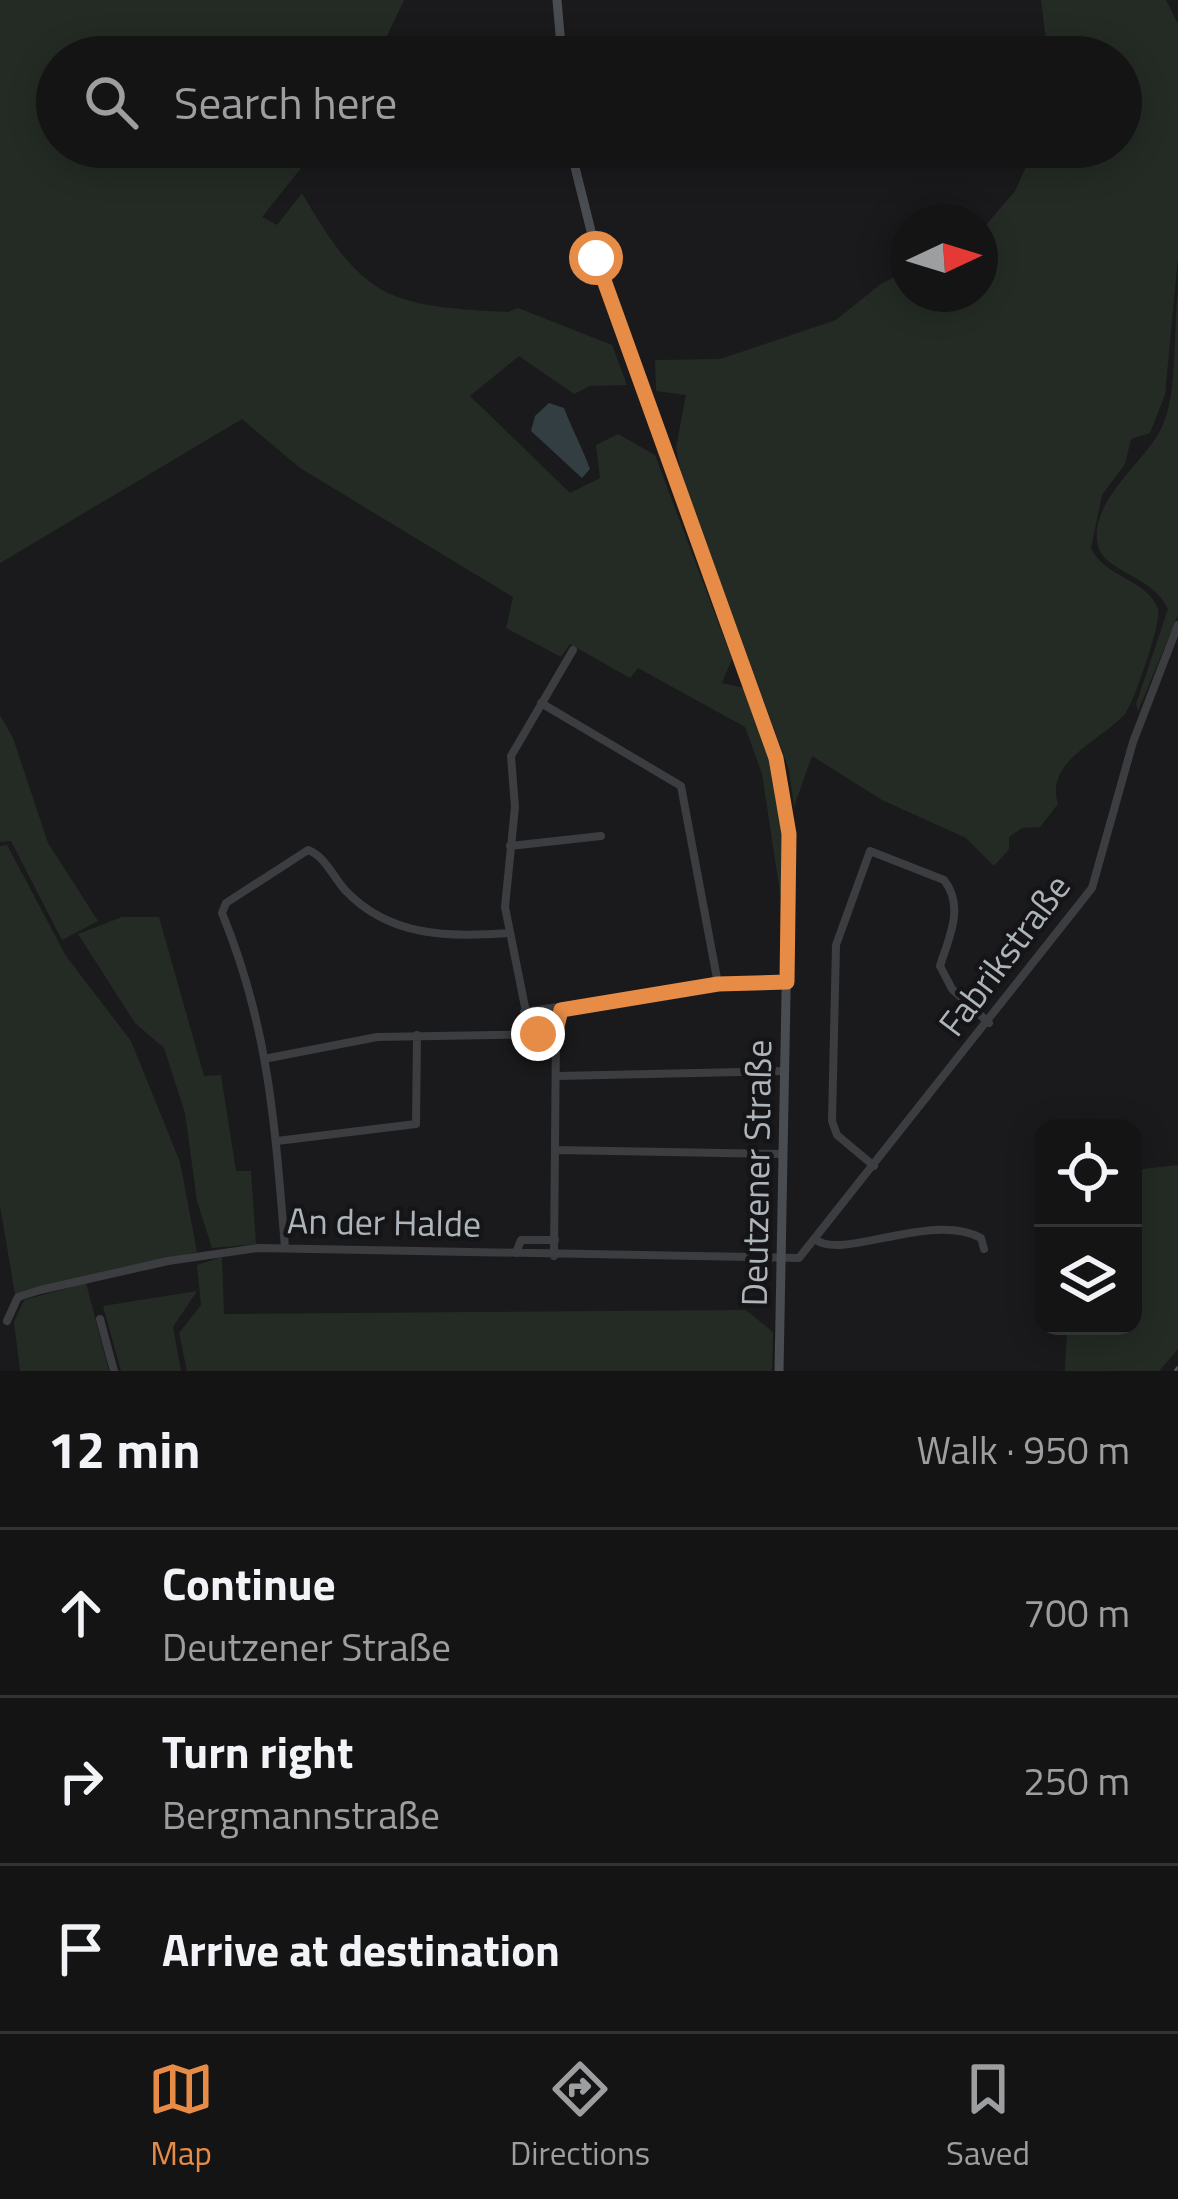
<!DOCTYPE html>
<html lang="en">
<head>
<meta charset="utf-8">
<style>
  body { margin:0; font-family:"Titillium Web",sans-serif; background:#212122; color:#f1f3f6 }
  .controls { position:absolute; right:36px; bottom:36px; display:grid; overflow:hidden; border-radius:24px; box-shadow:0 6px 30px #0003 }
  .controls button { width:108px; height:108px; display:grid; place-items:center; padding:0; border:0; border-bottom:3px solid #333334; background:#141415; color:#f1f3f6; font:60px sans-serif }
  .compass { position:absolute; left:890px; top:204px; width:108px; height:108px; border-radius:50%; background:#141415; box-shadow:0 6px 30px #0003; rotate:86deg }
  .stop { position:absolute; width:36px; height:36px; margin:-27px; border:9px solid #e78c46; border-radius:50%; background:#fff }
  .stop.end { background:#e78c46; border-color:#fff; box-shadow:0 3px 12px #0008 }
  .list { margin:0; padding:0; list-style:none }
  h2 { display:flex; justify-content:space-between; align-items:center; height:156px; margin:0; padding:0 48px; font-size:51px }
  h2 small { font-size:39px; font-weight:400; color:#9d9ea0 }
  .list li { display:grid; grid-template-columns:78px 1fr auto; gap:36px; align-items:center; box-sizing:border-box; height:168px; padding:0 48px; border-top:3px solid #333334 }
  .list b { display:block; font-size:45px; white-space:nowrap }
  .list p { margin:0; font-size:39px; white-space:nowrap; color:#9d9ea0 }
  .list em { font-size:39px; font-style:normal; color:#9d9ea0 }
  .icon { flex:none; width:66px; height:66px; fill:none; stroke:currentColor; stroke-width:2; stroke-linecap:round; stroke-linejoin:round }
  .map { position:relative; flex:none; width:1178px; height:1371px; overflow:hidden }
  .search { position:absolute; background:#141415; box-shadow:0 6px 30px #0003; left:36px; right:36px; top:36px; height:132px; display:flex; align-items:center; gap:30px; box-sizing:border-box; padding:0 42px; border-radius:66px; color:#9d9ea0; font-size:45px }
  .sheet { height:660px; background:#141415 }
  nav { display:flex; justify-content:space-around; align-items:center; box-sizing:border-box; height:168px; border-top:3px solid #333334; background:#141415; font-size:33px; color:#9d9ea0 }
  nav a { display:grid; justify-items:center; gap:6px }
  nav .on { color:#e78c46 }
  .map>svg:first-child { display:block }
</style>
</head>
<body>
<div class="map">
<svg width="1178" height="1371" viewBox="0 0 1178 1371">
  <rect width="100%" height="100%" fill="#1a1a1c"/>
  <!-- green -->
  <path fill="#242b24" d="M0 0H404L377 57H57V147H318L262 217 277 225 302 193C364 300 388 306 508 312L518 308 612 345 627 385 590 386 574 394 519 356 470 396 570 493 600 478 596 445 618 434 655 455 732 659 722 683 744 688 782 796 783 912 762 774 745 727 638 668 630 678 570 644 561 657 506 628 513 597 300 468 242 419 0 563Z
    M1041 0H1166L1178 24V257L1165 395 1150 433 1131 439 1125 464 1102 495 1091 548C1104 577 1148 580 1158 609 1162 622 1133 705 1125 714 1102 740 1044 761 1058 804L1040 827 1022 828 1009 837V849L994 866 966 838 882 800 812 756 794 807 789 770 681 473 676 448 686 395 656 391 655 360 720 359 836 320 882 283 908 271V294H980V232L1015 191 1035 147H1121V57H1048Z
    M1178 291V615L1138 711 1136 704 1168 609C1155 578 1108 572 1099 549 1084 505 1145 462 1161 429 1178 396 1173 330 1178 291Z
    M0 715 13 738 48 843 98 921 62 940 11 841 0 842Z
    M7 845 66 956 131 1041 180 1162 197 1252 15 1294 0 1206V846Z
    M122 917H159L204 1076 221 1075 236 1171H251L256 1244 212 1248 197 1201 185 1113 164 1048 135 1023 78 934Z
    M1178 1165V1349L1159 1371H1065L1067 1326H1133V1170Z
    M222 1257 224 1314 746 1310 773 1332 772 1371H187L179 1333 201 1305 197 1265Z
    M86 1283 109 1371H20L14 1322 24 1300Z
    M197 1291 173 1327 181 1371H121L103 1306Z"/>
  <!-- water -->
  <path fill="#323e41" d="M549 403 564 408C572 429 582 447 590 469L582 478 531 431 535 416Z"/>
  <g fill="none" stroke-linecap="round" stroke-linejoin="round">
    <!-- street -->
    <path stroke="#3b3d40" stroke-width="8" d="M541 703 681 786 718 984
      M510 846 601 836
      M524 1012 718 984 786 982
      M530 1032 505 907 515 807 511 756 573 650
      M269 1058 377 1037 548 1034 556 1031 561 1009
      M558 1076 785 1071
      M277 1141 416 1124 417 1035
      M556 1150 783 1154
      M874 1166 837 1135 832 1121 836 945 870 851 944 880C965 907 949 937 940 966L952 989 989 1023
      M816 1240C844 1260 933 1211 981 1238L984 1249
      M285 1248C275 1126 269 1027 222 913L226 903 308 850C325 856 333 877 345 890 390 938 450 937 510 933
      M516 1253 521 1240H555
      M554 1256 556 1031
      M100 1319 114 1371
      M7 1321 18 1297 40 1290 168 1261 258 1248 799 1258 1092 888 1133 742 1178 625"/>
    <!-- secondary -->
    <path stroke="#494c50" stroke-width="9" d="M557 0 562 57
      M570 147 607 295 767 731 789 834 779 1371"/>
    <!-- rail -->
    <path stroke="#505357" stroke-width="3" stroke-dasharray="15 12" stroke-linecap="butt" d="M1175 1371 1178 1367"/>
  </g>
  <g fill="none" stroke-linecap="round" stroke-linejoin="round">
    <!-- route -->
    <path stroke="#e78c46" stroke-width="15" d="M538 1034 556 1031 561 1010 718 984 787 982 789 834 776 758 596 258"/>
  </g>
  <g text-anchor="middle" stroke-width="9" stroke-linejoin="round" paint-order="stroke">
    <!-- street labels -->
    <g font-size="36" fill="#adb4ba" stroke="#151517">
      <text transform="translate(1004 955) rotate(-53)" y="13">Fabrikstraße</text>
      <text transform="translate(756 1173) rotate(-89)" y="13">Deutzener Straße</text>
      <text transform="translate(384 1222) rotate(1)" y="13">An der Halde</text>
    </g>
  </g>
</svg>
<div class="controls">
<button><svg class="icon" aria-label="locate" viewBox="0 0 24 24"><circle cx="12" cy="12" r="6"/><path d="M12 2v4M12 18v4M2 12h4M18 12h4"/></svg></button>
<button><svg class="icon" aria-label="layers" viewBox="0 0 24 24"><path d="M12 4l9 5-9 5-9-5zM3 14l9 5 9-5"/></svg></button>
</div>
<svg class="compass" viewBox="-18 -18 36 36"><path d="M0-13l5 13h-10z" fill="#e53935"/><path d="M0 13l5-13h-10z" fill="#9d9ea0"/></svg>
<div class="stop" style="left:596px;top:258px"></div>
<div class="stop end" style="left:538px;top:1034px"></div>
<div class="search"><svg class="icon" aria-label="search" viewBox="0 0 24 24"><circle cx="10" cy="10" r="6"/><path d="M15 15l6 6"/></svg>Search here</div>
</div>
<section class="sheet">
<h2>12 min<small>Walk · 950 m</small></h2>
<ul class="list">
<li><svg class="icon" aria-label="ahead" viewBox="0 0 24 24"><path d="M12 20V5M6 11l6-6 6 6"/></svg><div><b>Continue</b><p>Deutzener Straße</p></div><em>700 m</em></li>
<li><svg class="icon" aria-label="right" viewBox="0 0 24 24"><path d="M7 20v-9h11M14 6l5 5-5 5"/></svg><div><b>Turn right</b><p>Bergmannstraße</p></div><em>250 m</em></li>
<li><svg class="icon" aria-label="arrive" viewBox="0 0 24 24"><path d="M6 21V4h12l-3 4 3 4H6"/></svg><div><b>Arrive at destination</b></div></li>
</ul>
</section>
<nav>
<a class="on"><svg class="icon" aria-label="map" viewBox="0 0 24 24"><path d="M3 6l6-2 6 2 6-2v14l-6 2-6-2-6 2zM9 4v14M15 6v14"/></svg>Map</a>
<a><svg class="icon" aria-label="directions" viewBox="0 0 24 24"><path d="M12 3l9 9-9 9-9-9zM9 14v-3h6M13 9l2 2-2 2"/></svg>Directions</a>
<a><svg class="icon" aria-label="saved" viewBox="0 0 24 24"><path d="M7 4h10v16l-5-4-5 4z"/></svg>Saved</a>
</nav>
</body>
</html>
